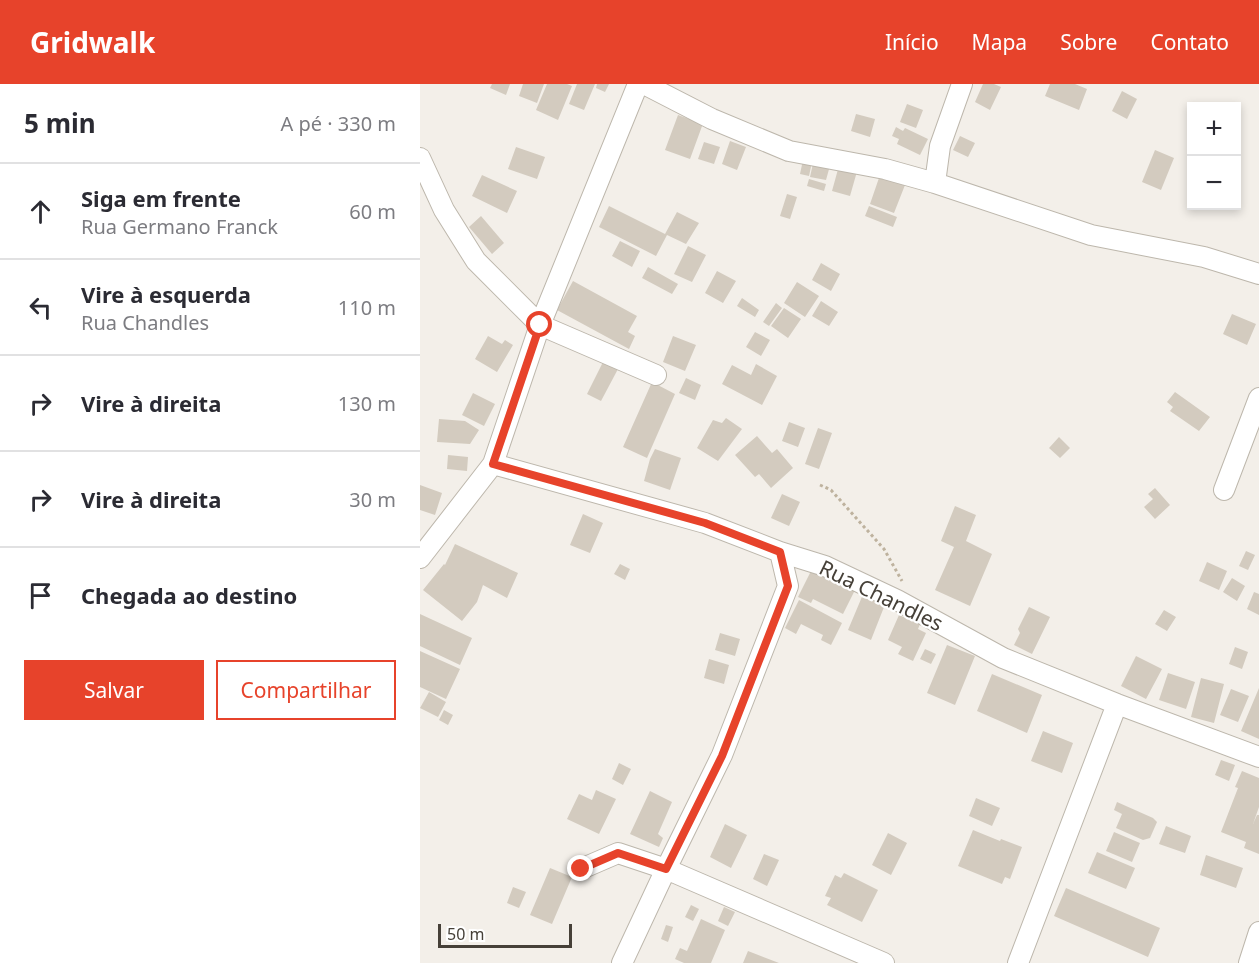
<!DOCTYPE html>
<html lang="pt">
<head>
<meta charset="utf-8">
<style>
  body { margin:0; font-family:"Noto Sans",sans-serif; background:#f7f7f7; color:#2b2b33 }
  .controls { position:absolute; right:18px; top:18px; display:grid; overflow:hidden; border-radius:0px; box-shadow:0 3px 9px #0003 }
  .controls button { width:54px; height:54px; display:grid; place-items:center; padding:0; border:0; border-bottom:2px solid #e1e1e2; background:#fff; color:#2b2b33; font:30px sans-serif }
  .scale { position:absolute; left:18px; bottom:15px; width:134px; box-sizing:border-box; padding-left:6px; border:3px solid #464038; border-top:0; font-size:16px; line-height:21px; white-space:nowrap; color:#464038; -webkit-text-stroke:4px #fff; paint-order:stroke }
  .stop { position:absolute; width:18px; height:18px; margin:-14px; border:4px solid #e7432b; border-radius:50%; background:#fff }
  .stop.end { background:#e7432b; border-color:#fff; box-shadow:0 2px 6px #0008 }
  .list { margin:0; padding:0; list-style:none }
  h2 { display:flex; justify-content:space-between; align-items:center; height:78px; margin:0; padding:0 24px; font-size:26px }
  h2 small { font-size:20px; font-weight:400; color:#7c7c81 }
  .list li { display:grid; grid-template-columns:39px 1fr auto; gap:18px; align-items:center; box-sizing:border-box; height:96px; padding:0 24px; border-top:2px solid #e1e1e2 }
  .list b { display:block; font-size:22px; white-space:nowrap }
  .list p { margin:0; font-size:20px; white-space:nowrap; color:#7c7c81 }
  .list em { font-size:20px; font-style:normal; color:#7c7c81 }
  .actions { display:flex; gap:12px; padding:18px 24px }
  .actions a { flex:1; padding:14px 0; border:2px solid #e7432b; border-radius:0px; text-align:center; font-size:21px; color:#e7432b }
  .actions .main { background:#e7432b; color:#fff }
  .icon { flex:none; width:33px; height:33px; fill:none; stroke:currentColor; stroke-width:2; stroke-linecap:round; stroke-linejoin:round }
  .map { position:relative; flex:none; width:839px; height:879px; overflow:hidden }
  header { display:flex; align-items:center; gap:36px; box-sizing:border-box; height:84px; padding:0 30px; background:#e7432b; color:#fff }
  header strong { font-size:28px }
  nav { display:flex; gap:33px; margin-inline-start:auto; font-size:21px }
  main { display:flex }
  aside { flex:1; background:#fff }
  .map>svg:first-child { display:block }
</style>
</head>
<body>
<header>
<strong>Gridwalk</strong>
<nav><a>Início</a><a>Mapa</a><a>Sobre</a><a>Contato</a></nav>
</header>
<main>
<aside>
<h2>5 min<small>A pé · 330 m</small></h2>
<ul class="list">
<li><svg class="icon" aria-label="ahead" viewBox="0 0 24 24"><path d="M12 20V5M6 11l6-6 6 6"/></svg><div><b>Siga em frente</b><p>Rua Germano Franck</p></div><em>60 m</em></li>
<li><svg class="icon" aria-label="left" viewBox="0 0 24 24"><path d="M17 20v-9H6M10 6l-5 5 5 5"/></svg><div><b>Vire à esquerda</b><p>Rua Chandles</p></div><em>110 m</em></li>
<li><svg class="icon" aria-label="right" viewBox="0 0 24 24"><path d="M7 20v-9h11M14 6l5 5-5 5"/></svg><div><b>Vire à direita</b></div><em>130 m</em></li>
<li><svg class="icon" aria-label="right" viewBox="0 0 24 24"><path d="M7 20v-9h11M14 6l5 5-5 5"/></svg><div><b>Vire à direita</b></div><em>30 m</em></li>
<li><svg class="icon" aria-label="arrive" viewBox="0 0 24 24"><path d="M6 21V4h12l-3 4 3 4H6"/></svg><div><b>Chegada ao destino</b></div></li>
</ul>
<div class="actions"><a class="main">Salvar</a><a>Compartilhar</a></div>
</aside>
<div class="map">
<svg width="839" height="879" viewBox="0 0 839 879">
  <rect width="100%" height="100%" fill="#f3efe9"/>
  <!-- building -->
  <path fill="#d3cbbf" d="M72 0H90L86 11 70 4Z
    M103 0H124L117 19 99 12Z
    M127 0H147L152 2 138 36 116 26Z
    M157 0H175L164 26 149 20Z
    M177 0H189L185 8 176 4Z
    M563 0H574L581 3 570 26 555 18Z
    M630 0H655L667 5 659 26 625 12Z
    M702 7 717 15 707 35 692 27Z
    M487 20 503 26 496 44 480 38Z
    M273 30 285 34 270 75 245 66 258 31 269 35Z
    M436 30 455 35 450 53 431 47Z
    M476 43 483 47 485 44 508 55 500 71 477 60 479 55 472 52Z
    M540 52 555 59 548 73 533 66Z
    M310 57 326 63 317 86 302 80Z
    M284 58 300 63 294 80 278 75Z
    M96 63 125 73 117 95 88 85Z
    M735 66 754 74 741 106 722 98Z
    M394 75 411 78 406 96 390 93Z
    M383 76 392 78 389 92 380 90Z
    M420 78 438 84 430 112 412 107Z
    M62 91 97 107 87 129 52 112Z
    M460 91 485 101 474 129 450 120Z
    M389 95 406 100 404 107 387 102Z
    M367 110 377 113 370 135 360 132Z
    M189 122 245 150 257 128 279 139 266 160 247 151 236 172 179 143Z
    M449 122 477 133 473 143 445 132Z
    M61 132 84 159 72 170 49 143Z
    M200 157 220 167 212 183 192 172Z
    M268 162 286 171 272 198 254 190Z
    M401 179 420 190 411 207 392 196Z
    M228 183 258 200 252 210 222 194Z
    M297 187 316 197 303 219 285 209Z
    M153 197 217 232 208 248 215 252 209 265 137 226Z
    M377 198 399 212 385 233 364 219Z
    M322 214 339 226 335 233 317 222Z
    M401 217 418 228 409 242 392 232Z
    M356 219 362 224 349 242 343 238Z
    M364 224 381 235 368 254 351 242Z
    M812 230 836 240 827 261 803 250Z
    M335 248 350 256 341 272 326 263Z
    M68 252 82 260 85 256 93 261 77 288 55 275Z
    M253 252 276 261 265 287 243 278Z
    M183 278 198 285 181 317 167 310Z
    M336 280 357 292 342 321 302 300 312 281 331 291Z
    M266 294 281 301 275 316 259 309Z
    M232 298 255 310 227 374 203 363Z
    M755 308 790 333 779 347 750 327 753 323 747 318Z
    M53 309 75 320 64 342 42 331Z
    M306 334 322 345 298 377 277 364 293 336 302 339Z
    M19 335 45 337 59 346 50 360 17 358Z
    M369 338 385 344 378 363 362 357Z
    M398 344 412 349 399 385 385 380Z
    M337 352 352 369 357 365 373 384 351 404 339 390 335 393 315 371Z
    M639 353 650 364 640 374 629 364Z
    M235 365 261 374 250 406 224 397 230 375Z
    M28 371 48 373 47 387 27 385Z
    M0 401 22 409 15 431 0 426Z
    M735 404 750 421 735 435 724 423 733 415 728 410Z
    M362 410 380 418 369 442 351 434Z
    M535 422 556 431 546 457 572 470 550 522 515 506 534 463 521 457Z
    M163 430 183 439 170 469 150 461Z
    M35 460 98 489 87 514 63 501 57 518 42 537 3 506 24 480 25 481Z
    M826 467 835 471 828 486 819 482Z
    M787 478 807 487 799 506 779 497Z
    M200 480 210 485 205 496 194 490Z
    M392 485 435 506 423 530 393 515 391 519 378 513Z
    M812 494 825 502 817 517 803 508Z
    M444 508 466 518 451 556 428 546Z
    M834 508 839 510V531L827 525Z
    M379 516 422 539 411 561 401 556 403 551 381 540 376 550 365 544Z
    M609 523 630 533 612 570 594 561 600 549 598 545Z
    M744 526 756 533 747 547 735 540Z
    M0 530 52 554 40 581 0 562Z
    M479 531 500 540 498 545 506 549 493 577 478 570 482 563 468 556Z
    M300 549 320 555 315 572 295 566Z
    M527 561 555 572 535 621 507 609Z
    M815 563 828 568 822 585 809 580Z
    M505 565 516 570 511 580 500 575Z
    M0 567 40 585 26 615 0 603Z
    M716 572 742 585 726 615 701 602Z
    M289 575 309 581 304 600 284 594Z
    M748 589 775 598 766 625 739 616Z
    M572 590 622 611 607 649 557 627Z
    M781 594 804 600 794 639 771 633Z
    M839 604V655L821 647Z
    M811 605 829 612 818 638 800 631Z
    M9 608 26 618 18 633 0 624Z
    M24 626 33 631 28 641 19 636Z
    M623 647 653 659 642 689 611 677Z
    M801 676 815 681 809 697 795 691Z
    M199 679 211 685 203 701 192 695Z
    M822 687 839 694V723L833 740 837 731H839V770L824 764 826 758 801 748 818 704 815 703Z
    M176 706 196 715 179 750 147 735 159 710 172 716Z
    M230 707 252 718 238 750 243 754 239 763 210 750Z
    M556 714 580 724 572 742 549 732Z
    M697 718 733 734 737 738 730 754 723 756 696 744 702 730 694 726Z
    M305 740 327 751 311 784 290 773Z
    M746 742 771 752 765 769 739 760Z
    M553 746 580 757 581 755 602 763 590 795 585 793 582 800 538 782Z
    M694 748 720 759 712 778 686 767Z
    M468 749 487 759 471 791 452 781Z
    M677 768 715 784 706 805 668 789Z
    M344 770 359 776 347 802 333 795Z
    M786 771 823 784 816 804 780 791Z
    M130 784 152 793 132 840 110 831Z
    M424 789 458 806 442 838 407 821 411 814 405 812 415 791 421 794Z
    M93 803 106 808 99 824 87 819Z
    M646 804 740 844 728 873 634 832Z
    M271 821 279 825 273 837 265 833Z
    M304 823 315 828 308 842 298 837Z
    M281 835 305 846 291 879H264L255 875 260 864 267 867Z
    M246 841 253 843 248 858 241 855Z
    M328 867 359 879H323Z"/>
  <g fill="none" stroke-linecap="round" stroke-linejoin="round">
    <!-- minor casing -->
    <g stroke="#bdb7ac" stroke-width="22">
      <path id="minor" d="M224 0 292 35 369 67 465 85 515 99 671 151 784 173 839 190
        M0 74 24 126 56 177 120 241 236 291
        M515 99 520 62 542 0
        M73 380 285 439 360 468 405 482 477 516 583 574 697 620 839 673
        M804 406 839 314
        M0 474 73 380 120 241 218 0
        M161 785 198 769 246 785 464 879
        M202 879 246 785 302 671 368 502 360 468
        M598 879 697 620
        M829 879 839 848"/>
    </g>
    <!-- path -->
    <path stroke="#beb29e" stroke-width="3" stroke-dasharray="3 3" stroke-linecap="butt" d="M400 401 411 406 464 465 482 497"/>
    <!-- minor -->
    <use href="#minor" stroke="#fff" stroke-width="20"/>
  </g>
  <g fill="none" stroke-linecap="round" stroke-linejoin="round">
    <!-- route -->
    <path stroke="#e7432b" stroke-width="8" d="M120 241 73 380 285 439 360 468 368 502 302 672 246 785 198 769 161 785"/>
  </g>
  <g text-anchor="middle" stroke-width="4.5" stroke-linejoin="round" paint-order="stroke">
    <!-- street labels -->
    <g font-size="21" fill="#464038" stroke="#fff">
      <text transform="translate(461 512) rotate(26)" y="7">Rua Chandles</text>
    </g>
  </g>
</svg>
<div class="controls">
<button>+</button>
<button>−</button>
</div>
<div class="scale">50 m</div>
<div class="stop" style="left:120px;top:241px"></div>
<div class="stop end" style="left:161px;top:785px"></div>
</div>
</main>
</body>
</html>
